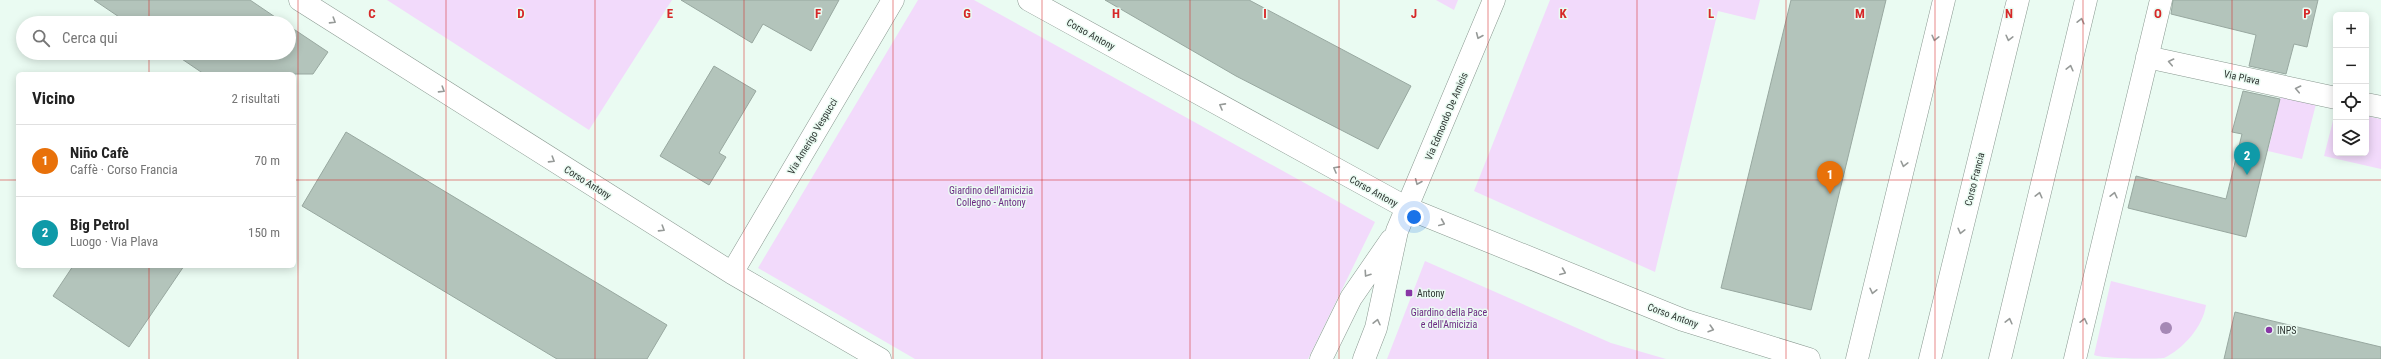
<!DOCTYPE html>
<html lang="it">
<head>
<meta charset="utf-8">
<style>
  body { margin:0; font-family:"Roboto Condensed",sans-serif; background:#f6f6f6; color:#222 }
  .controls { position:absolute; right:12px; top:12px; display:grid; overflow:hidden; border-radius:6px; box-shadow:0 2px 10px #0003 }
  .controls button { width:36px; height:36px; display:grid; place-items:center; padding:0; border:0; border-bottom:1px solid #e0e0e0; background:#fff; color:#222; font:20px sans-serif }
  .you { position:absolute; left:1414px; top:217px; width:14px; height:14px; margin:-10px; border:3px solid #fff; border-radius:50%; background:#1a73e8; box-shadow:0 0 0 6px #1a73e833 }
  .badge { display:grid; place-items:center; width:26px; height:26px; border-radius:50%; background:#8937a6; color:#fff; font-size:13px; font-weight:700 }
  .pin { position:absolute; translate:-50% -33px; filter:drop-shadow(0 1px 2px #0008) }
  .pin::after { content:''; position:absolute; top:21px; width:14px; height:12px; background:inherit; clip-path:polygon(0 0,100% 0,50% 100%) }
  .list { margin:0; padding:0; list-style:none }
  h2 { display:flex; justify-content:space-between; align-items:center; height:52px; margin:0; padding:0 16px; font-size:17px }
  h2 small { font-size:13px; font-weight:400; color:#767676 }
  .list li { display:grid; grid-template-columns:26px 1fr auto; gap:12px; align-items:center; box-sizing:border-box; height:72px; padding:0 16px; border-top:1px solid #e0e0e0 }
  .list b { display:block; font-size:15px; white-space:nowrap }
  .list p { margin:0; font-size:13px; white-space:nowrap; color:#767676 }
  .list em { font-size:13px; font-style:normal; color:#767676 }
  .icon { flex:none; width:22px; height:22px; fill:none; stroke:currentColor; stroke-width:2; stroke-linecap:round; stroke-linejoin:round }
  .map { position:relative; flex:none; width:2381px; height:359px; overflow:hidden }
  .search { position:absolute; background:#fff; box-shadow:0 2px 10px #0003; left:16px; top:16px; width:280px; height:44px; display:flex; align-items:center; gap:10px; box-sizing:border-box; padding:0 14px; border-radius:22px; color:#767676; font-size:15px }
  .panel { position:absolute; background:#fff; box-shadow:0 2px 10px #0003; left:16px; top:72px; width:280px; height:196px; border-radius:6px }
  .map>svg:first-child { display:block }
</style>
</head>
<body>
<div class="map">
<svg width="2381" height="359" viewBox="0 0 2381 359">
  <rect width="100%" height="100%" fill="#eafbf2"/>
  <!-- green -->
  <path fill="#f2dafb" d="M387 0H672L589 130Z
    M918 0H974L1375 222 1308 359H915L758 268Z
    M1436 0H1458L1454 10Z
    M1550 0H1760L1755 20 1718 11 1655 272 1474 191Z
    M2281 96 2316 104 2302 159 2268 151Z
    M2336 109V153H2366V116L2381 119V169L2324 156Z
    M1425 261 1611 343 1666 359H1387Z
    M2111 281 2206 305C2203 327 2183 349 2164 358 2154 359 2104 359 2094 355Z"/>
  <!-- building -->
  <path fill="#b3c4bb" stroke="#98a8a0" d="M94 0H250L284 23H128Z
    M681 0H839L811 51 763 24 752 43Z
    M1105 0H1249L1411 86 1378 149 1236 76Z
    M1791 0H1886L1811 310 1721 288Z
    M2173 0H2318L2307 47 2294 44 2286 74 2249 66 2256 35 2171 14Z
    M289 26 328 52 313 74H204L173 53H289Z
    M714 66 756 91 719 153 726 157 709 185 660 156Z
    M2243 91 2280 99 2246 237 2128 208 2136 176 2226 199 2242 134 2232 132Z
    M346 132 667 325 647 359H557L302 206Z
    M73 266H184L129 347 53 296Z
    M2235 312 2381 347V359H2224Z"/>
  <g fill="none" stroke-linecap="round" stroke-linejoin="round">
    <!-- minor casing -->
    <g stroke="#899890" stroke-width="23">
      <path id="minor" d="M300 0 732 273 880 359
        M1029 0 1407 208 1683 320 1809 359
        M2147 57 2336 98
        M2366 104 2381 107
        M732 273 893 0
        M1857 359 1944 0
        M2075 359 2161 0"/>
    </g>
    <!-- tertiary casing -->
    <g stroke="#899890" stroke-width="23">
      <path id="tertiary" d="M1321 359 1351 298 1391 240
        M1364 359 1376 328 1397 231 1494 0"/>
    </g>
    <!-- primary casing -->
    <g stroke="#899890" stroke-width="23">
      <path id="primary" d="M1930 359 2018 0
        M2000 359 2086 0"/>
    </g>
    <!-- minor -->
    <use href="#minor" stroke="#fff" stroke-width="22"/>
    <!-- tertiary -->
    <use href="#tertiary" stroke="#fff" stroke-width="22"/>
    <!-- primary -->
    <use href="#primary" stroke="#fff" stroke-width="22"/>
  </g>
  <!-- trees -->
  <circle fill="#a588b5" cx="2166" cy="328" r="6"/>
  <!-- one-way arrows -->
  <defs><path id="oneway-chevron" d="M-2-3.5L2.5 0L-2 3.5" fill="none" stroke-width="1.6" stroke-linecap="round" stroke-linejoin="round"/></defs>
  <g stroke="#969a98">
    <use href="#oneway-chevron" transform="translate(333 21) rotate(32)"/>
    <use href="#oneway-chevron" transform="translate(2081 21) rotate(-77)"/>
    <use href="#oneway-chevron" transform="translate(1479 36) rotate(113)"/>
    <use href="#oneway-chevron" transform="translate(1935 38) rotate(104)"/>
    <use href="#oneway-chevron" transform="translate(2009 38) rotate(104)"/>
    <use href="#oneway-chevron" transform="translate(2171 62) rotate(-168)"/>
    <use href="#oneway-chevron" transform="translate(2070 68) rotate(-76)"/>
    <use href="#oneway-chevron" transform="translate(2298 89) rotate(-168)"/>
    <use href="#oneway-chevron" transform="translate(442 90) rotate(32)"/>
    <use href="#oneway-chevron" transform="translate(1222 106) rotate(-151)"/>
    <use href="#oneway-chevron" transform="translate(552 160) rotate(32)"/>
    <use href="#oneway-chevron" transform="translate(1904 164) rotate(104)"/>
    <use href="#oneway-chevron" transform="translate(1336 169) rotate(-151)"/>
    <use href="#oneway-chevron" transform="translate(1418 182) rotate(113)"/>
    <use href="#oneway-chevron" transform="translate(2039 195) rotate(-76)"/>
    <use href="#oneway-chevron" transform="translate(2114 195) rotate(-77)"/>
    <use href="#oneway-chevron" transform="translate(1442 223) rotate(23)"/>
    <use href="#oneway-chevron" transform="translate(662 229) rotate(32)"/>
    <use href="#oneway-chevron" transform="translate(1961 231) rotate(104)"/>
    <use href="#oneway-chevron" transform="translate(1563 272) rotate(22)"/>
    <use href="#oneway-chevron" transform="translate(1367 274) rotate(124)"/>
    <use href="#oneway-chevron" transform="translate(1873 291) rotate(103)"/>
    <use href="#oneway-chevron" transform="translate(2009 321) rotate(-76)"/>
    <use href="#oneway-chevron" transform="translate(2084 321) rotate(-77)"/>
    <use href="#oneway-chevron" transform="translate(1377 322) rotate(-77)"/>
    <use href="#oneway-chevron" transform="translate(1711 329) rotate(17)"/>
  </g>
  <!-- grid -->
  <path fill="none" stroke="#d62828" stroke-width="1" stroke-opacity="0.55" d="M149 0V23M298 0V359M446 0V359M595 0V359M744 0V359M893 0V359M1042 0V359M1190 0V359M1339 0V359M1488 0V359M1637 0V359M1786 0V359M1935 0V359M2083 0V359M2232 0V359M149 53V74M0 180H18M294 180H2381M149 266V359"/>
  <!-- markers -->
  <g fill="#8937a6" stroke="#eafbf2" stroke-width="1.5">
    <rect x="1405" y="289" width="8" height="8" rx="2"/>
    <circle cx="2269" cy="330" r="4"/>
  </g>
  <g text-anchor="middle" stroke-width="3" stroke-linejoin="round" paint-order="stroke">
    <!-- street labels -->
    <g font-size="10" fill="#2e3532" stroke="#eafbf2">
      <text transform="translate(1091 34) rotate(29)" y="4">Corso Antony</text>
      <text transform="translate(2242 77) rotate(12)" y="4">Via Plava</text>
      <text transform="translate(1446 116) rotate(-67)" y="4">Via Edmondo De Amicis</text>
      <text transform="translate(812 136) rotate(-59)" y="4">Via Amerigo Vespucci</text>
      <text transform="translate(1974 179) rotate(-76)" y="4">Corso Francia</text>
      <text transform="translate(588 182) rotate(32)" y="4">Corso Antony</text>
      <text transform="translate(1374 191) rotate(29)" y="4">Corso Antony</text>
      <text transform="translate(1673 315) rotate(20)" y="4">Corso Antony</text>
    </g>
    <!-- park labels -->
    <g font-size="10" fill="#6c2a83" stroke="#eafbf2">
      <text x="991" y="194">Giardino dell'amicizia<tspan x="991" dy="12">Collegno - Antony</tspan></text>
      <text x="1449" y="316">Giardino della Pace<tspan x="1449" dy="12">e dell'Amicizia</tspan></text>
    </g>
    <!-- poi labels -->
    <g font-size="10" fill="#2e3532" stroke="#eafbf2" text-anchor="start">
      <text x="1417" y="297">Antony</text>
      <text x="2277" y="334">INPS</text>
    </g>
  </g>
  <g font-size="13" text-anchor="middle" font-weight="bold" fill="#d62828" stroke="#eafbf2" stroke-width="3" stroke-linejoin="round" paint-order="stroke">
    <text x="372" y="18">C</text>
    <text x="521" y="18">D</text>
    <text x="670" y="18">E</text>
    <text x="818" y="18">F</text>
    <text x="967" y="18">G</text>
    <text x="1116" y="18">H</text>
    <text x="1265" y="18">I</text>
    <text x="1414" y="18">J</text>
    <text x="1563" y="18">K</text>
    <text x="1711" y="18">L</text>
    <text x="1860" y="18">M</text>
    <text x="2009" y="18">N</text>
    <text x="2158" y="18">O</text>
    <text x="2307" y="18">P</text>
  </g>
</svg>
<div class="controls">
<button>+</button>
<button>−</button>
<button><svg class="icon" aria-label="locate" viewBox="0 0 24 24"><circle cx="12" cy="12" r="6"/><path d="M12 2v4M12 18v4M2 12h4M18 12h4"/></svg></button>
<button><svg class="icon" aria-label="layers" viewBox="0 0 24 24"><path d="M12 4l9 5-9 5-9-5zM3 14l9 5 9-5"/></svg></button>
</div>
<div class="you"></div>
<div class="pin badge" style="left:1830px;top:194px;background:#e8710a">1</div>
<div class="pin badge" style="left:2247px;top:175px;background:#0f9aa8">2</div>
<div class="search"><svg class="icon" aria-label="search" viewBox="0 0 24 24"><circle cx="10" cy="10" r="6"/><path d="M15 15l6 6"/></svg>Cerca qui</div>
<section class="panel">
<h2>Vicino<small>2 risultati</small></h2>
<ul class="list">
<li><span class="badge" style="background:#e8710a">1</span><div><b>Niño Cafè</b><p>Caffè · Corso Francia</p></div><em>70 m</em></li>
<li><span class="badge" style="background:#0f9aa8">2</span><div><b>Big Petrol</b><p>Luogo · Via Plava</p></div><em>150 m</em></li>
</ul>
</section>
</div>
</body>
</html>
